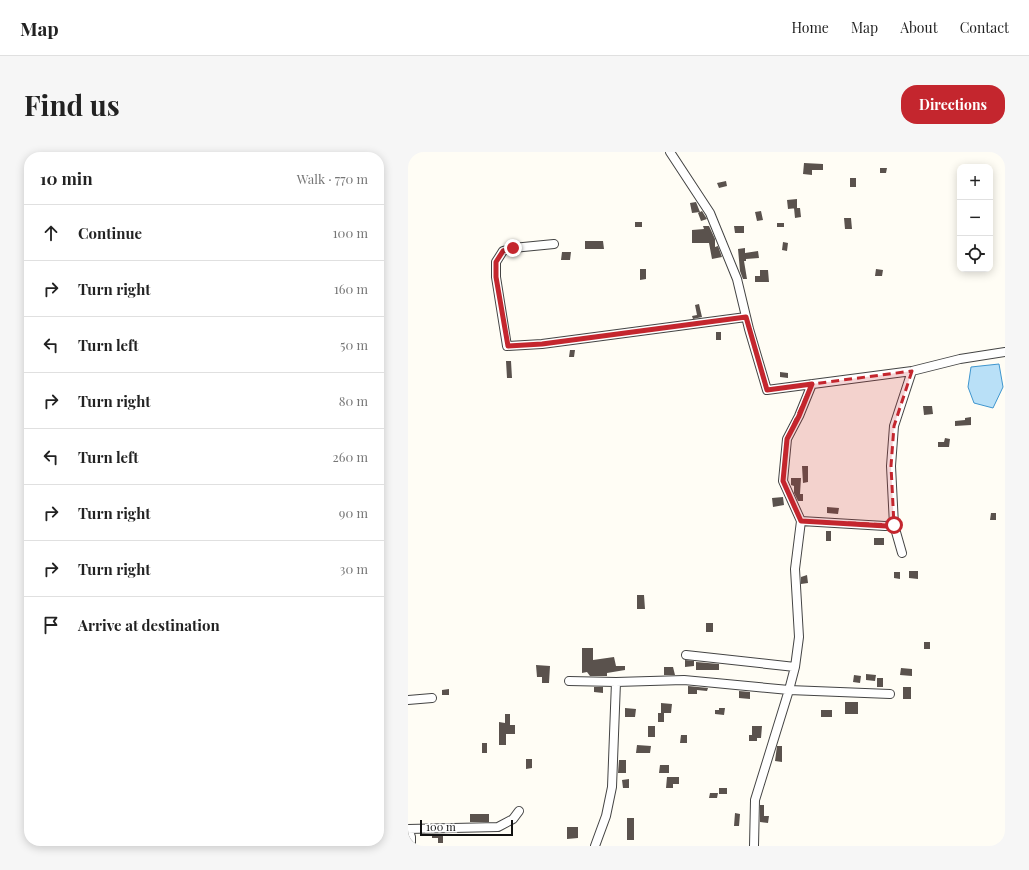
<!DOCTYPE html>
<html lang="en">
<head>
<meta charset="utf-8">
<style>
  body { margin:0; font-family:"Playfair Display",serif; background:#f6f6f6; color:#222 }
  .controls { position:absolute; right:12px; top:12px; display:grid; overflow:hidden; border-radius:8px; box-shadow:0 2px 10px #0003 }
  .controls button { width:36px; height:36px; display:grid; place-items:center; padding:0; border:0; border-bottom:1px solid #e0e0e0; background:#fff; color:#222; font:20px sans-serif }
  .scale { position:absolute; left:12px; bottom:10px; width:93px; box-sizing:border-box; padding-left:4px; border:2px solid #111; border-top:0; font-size:11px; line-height:14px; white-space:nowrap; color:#111; -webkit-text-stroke:3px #fff; paint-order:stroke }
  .stop { position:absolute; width:12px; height:12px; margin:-9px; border:3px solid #c4262e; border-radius:50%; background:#fff }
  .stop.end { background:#c4262e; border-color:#fff; box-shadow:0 1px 4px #0008 }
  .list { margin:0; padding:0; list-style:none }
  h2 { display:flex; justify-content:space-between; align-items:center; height:52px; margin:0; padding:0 16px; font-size:17px }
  h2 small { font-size:13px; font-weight:400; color:#767676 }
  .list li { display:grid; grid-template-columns:26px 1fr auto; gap:12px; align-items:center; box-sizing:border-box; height:56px; padding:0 16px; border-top:1px solid #e0e0e0 }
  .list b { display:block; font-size:15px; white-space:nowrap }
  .list em { font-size:13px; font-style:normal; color:#767676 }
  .icon { flex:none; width:22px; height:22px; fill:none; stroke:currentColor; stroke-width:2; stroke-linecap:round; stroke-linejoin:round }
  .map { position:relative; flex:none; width:597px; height:694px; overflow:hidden; border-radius:16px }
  header { display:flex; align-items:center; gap:24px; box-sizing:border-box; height:56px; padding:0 20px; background:#fff; border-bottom:1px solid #e0e0e0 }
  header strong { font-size:19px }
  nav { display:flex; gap:22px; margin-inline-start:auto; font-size:14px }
  .intro { display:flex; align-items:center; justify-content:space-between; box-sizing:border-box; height:96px; padding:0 24px }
  h1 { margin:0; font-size:28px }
  .button { padding:10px 18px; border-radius:16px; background:#c4262e; color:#fff; font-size:14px; font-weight:700 }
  main { display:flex; gap:24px; padding:0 24px }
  aside { flex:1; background:#fff; border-radius:16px; box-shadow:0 2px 10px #0003 }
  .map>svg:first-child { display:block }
</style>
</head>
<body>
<header>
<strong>Map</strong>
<nav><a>Home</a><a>Map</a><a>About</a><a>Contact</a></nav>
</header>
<div class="intro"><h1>Find us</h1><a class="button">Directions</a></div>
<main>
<aside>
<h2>10 min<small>Walk · 770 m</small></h2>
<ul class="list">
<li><svg class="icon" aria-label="ahead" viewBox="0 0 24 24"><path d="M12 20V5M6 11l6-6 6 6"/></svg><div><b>Continue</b></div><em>100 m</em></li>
<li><svg class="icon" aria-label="right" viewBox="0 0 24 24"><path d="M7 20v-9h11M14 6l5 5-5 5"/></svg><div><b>Turn right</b></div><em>160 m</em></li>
<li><svg class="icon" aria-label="left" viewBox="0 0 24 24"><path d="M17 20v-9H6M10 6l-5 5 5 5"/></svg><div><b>Turn left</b></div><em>50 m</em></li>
<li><svg class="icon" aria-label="right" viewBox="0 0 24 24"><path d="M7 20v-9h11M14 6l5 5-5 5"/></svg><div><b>Turn right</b></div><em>80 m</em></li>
<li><svg class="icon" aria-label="left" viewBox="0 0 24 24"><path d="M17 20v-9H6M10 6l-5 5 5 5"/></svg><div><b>Turn left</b></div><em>260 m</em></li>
<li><svg class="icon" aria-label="right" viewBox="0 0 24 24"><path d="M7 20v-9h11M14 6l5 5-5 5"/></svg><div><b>Turn right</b></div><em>90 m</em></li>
<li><svg class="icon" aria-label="right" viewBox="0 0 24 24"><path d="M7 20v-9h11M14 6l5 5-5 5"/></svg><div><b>Turn right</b></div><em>30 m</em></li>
<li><svg class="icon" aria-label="arrive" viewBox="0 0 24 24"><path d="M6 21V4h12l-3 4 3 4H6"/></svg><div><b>Arrive at destination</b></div></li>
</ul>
</aside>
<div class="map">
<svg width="597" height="694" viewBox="0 0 597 694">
  <rect width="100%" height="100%" fill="#fffdf5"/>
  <!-- water -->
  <path fill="#b9e0f7" stroke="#3f96cf" d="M591 212 595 235 585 256 566 251 560 235 563 215Z"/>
  <!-- building -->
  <path fill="#5a524d" d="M396 11 415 12V18H404V23L395 22Z
    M472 16H479L478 21H472Z
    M442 26H448V35H442Z
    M318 29 319 34 311 36 309 31Z
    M389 47V56L380 57 379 48Z
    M288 50 292 60 284 61 282 51Z
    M386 56H392L393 65 387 66Z
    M294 59 299 67 293 69 290 61Z
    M353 59 355 68 349 69 347 60Z
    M436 66H443L444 77H437Z
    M227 70H234V75H227Z
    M369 71H376V75H369Z
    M295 74H301L307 87V95L310 94 314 105 304 107 301 91H284V78L296 77Z
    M326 74H336V81H327Z
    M177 89H195L196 97H177Z
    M375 90 380 91 379 99 374 98Z
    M337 96V101L350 99 351 106 338 107V109H336L339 127H335L332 119 330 97Z
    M154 100H163L162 108H153Z
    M232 117H238V127L232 128Z
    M468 117 475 118 474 124H467Z
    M352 118H360L361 130H347V124H352Z
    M291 152 294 165 285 167 284 164 289 163 287 153Z
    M308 180H313V188H308Z
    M162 198H167L166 205H161Z
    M98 209H103L104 226H99Z
    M372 220 380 221V226L372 225Z
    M515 254H524L525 262 516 263Z
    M563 265V273L547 274V269L557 268V266Z
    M537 286 542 287 541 295H530V290H536Z
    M394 314H400V330L395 331Z
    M383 326H393L392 342H395V349H390L386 341V334L383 333Z
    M375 345 376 353 365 355 364 346Z
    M419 355 431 356 430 362 419 361Z
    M583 361H588V368H582Z
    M418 379H423V389H418Z
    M466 386H476V393H466Z
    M501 419H510V427L501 426Z
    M486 420H492V427L486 426Z
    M399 423 400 431 393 432V425Z
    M229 443H236L237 457H229Z
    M298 471H305V480H298Z
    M516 490H522V497H516Z
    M174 496H185V508L206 505 208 514H217V518L199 521V524H182L179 520 174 521Z
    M277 508 286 509V514L277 515Z
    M288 510 311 512V518H288Z
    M128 513 142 514 141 531H134V525H129Z
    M256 515H265L267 523H256Z
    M493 516 504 517V524L492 523Z
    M458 522 468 523 467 529 458 528Z
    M446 523 453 524 452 531 445 530Z
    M469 526H475V535H469Z
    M280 534 300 536 299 539 289 538V542H280Z
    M186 535H195V541L186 540Z
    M495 535H503V547H495Z
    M41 537V543H34V538Z
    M331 539 342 540V547L331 546Z
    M437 550H450V562H437Z
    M253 551 264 552 263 561H253Z
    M217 556 228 557 227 565H217Z
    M311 556H317L316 563 307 562V558H311Z
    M413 558H424V565H413Z
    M250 561H256V570H250Z
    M97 562H102V573H107V582H98V593H91V570L97 571Z
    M240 574H247V585H240Z
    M344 574H354L353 586H349V589H341V583H344Z
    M273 583H279V591H272Z
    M74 591H79V601H74Z
    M229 593 243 594 242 601H228Z
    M369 594H374V610L367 609Z
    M118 607H124V616L118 617Z
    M211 608H218V621H210Z
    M252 613H261V621H251Z
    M259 625H271V632H265V636H258Z
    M221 627V636H215L214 628Z
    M311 636H319V642H311Z
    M302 641H310L309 646H301Z
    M352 653H356V664H361L360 671 352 670Z
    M327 661 332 662 331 674H326Z
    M62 662H81V670H62Z
    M219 666H226V688H219Z
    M159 675H170V686L159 687Z
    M24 682H35V691H30V686H24Z"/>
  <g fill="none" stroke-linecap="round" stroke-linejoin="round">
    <!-- minor casing -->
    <g stroke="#444" stroke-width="10">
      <path id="minor" d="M262 0 302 61 329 127 341 177 359 238 504 219 552 207 597 200
        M146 92 105 96 95 99 88 110V125L99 194 134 192 338 165
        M393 369 477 374 486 373
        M494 401 486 373 483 314 486 274 504 219
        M278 503 387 515
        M161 529 208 530 276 528 381 538 482 542
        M0 548 24 546
        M0 677 90 675 105 667 111 659
        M0 677 3 685V694
        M187 694 198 664 204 635 208 530
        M346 694 347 648 381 538 387 515 391 485 387 417 393 369 375 329 379 287 391 264 404 232"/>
    </g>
    <!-- minor -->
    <use href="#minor" stroke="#fff" stroke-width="8"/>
  </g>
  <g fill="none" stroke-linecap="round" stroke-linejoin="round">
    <!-- route -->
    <path stroke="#c4262e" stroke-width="5" d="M105 96 95 99 88 110V125L100 194 134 192 338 165 359 238 404 232 391 264 379 287 375 329 393 369 478 374 486 373"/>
  </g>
  <!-- marked area -->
  <path fill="#c4262e" fill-opacity="0.2" stroke="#c4262e" stroke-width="3" stroke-dasharray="8 5" stroke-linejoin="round" d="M504 219 486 274 483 314 486 373 393 369 375 329 379 287 404 232Z"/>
</svg>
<div class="controls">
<button>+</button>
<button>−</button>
<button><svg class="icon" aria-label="locate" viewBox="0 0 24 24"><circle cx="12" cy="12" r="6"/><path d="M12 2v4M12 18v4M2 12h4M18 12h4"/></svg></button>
</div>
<div class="scale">100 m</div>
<div class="stop" style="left:486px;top:373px"></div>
<div class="stop end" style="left:105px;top:96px"></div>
</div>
</main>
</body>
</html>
